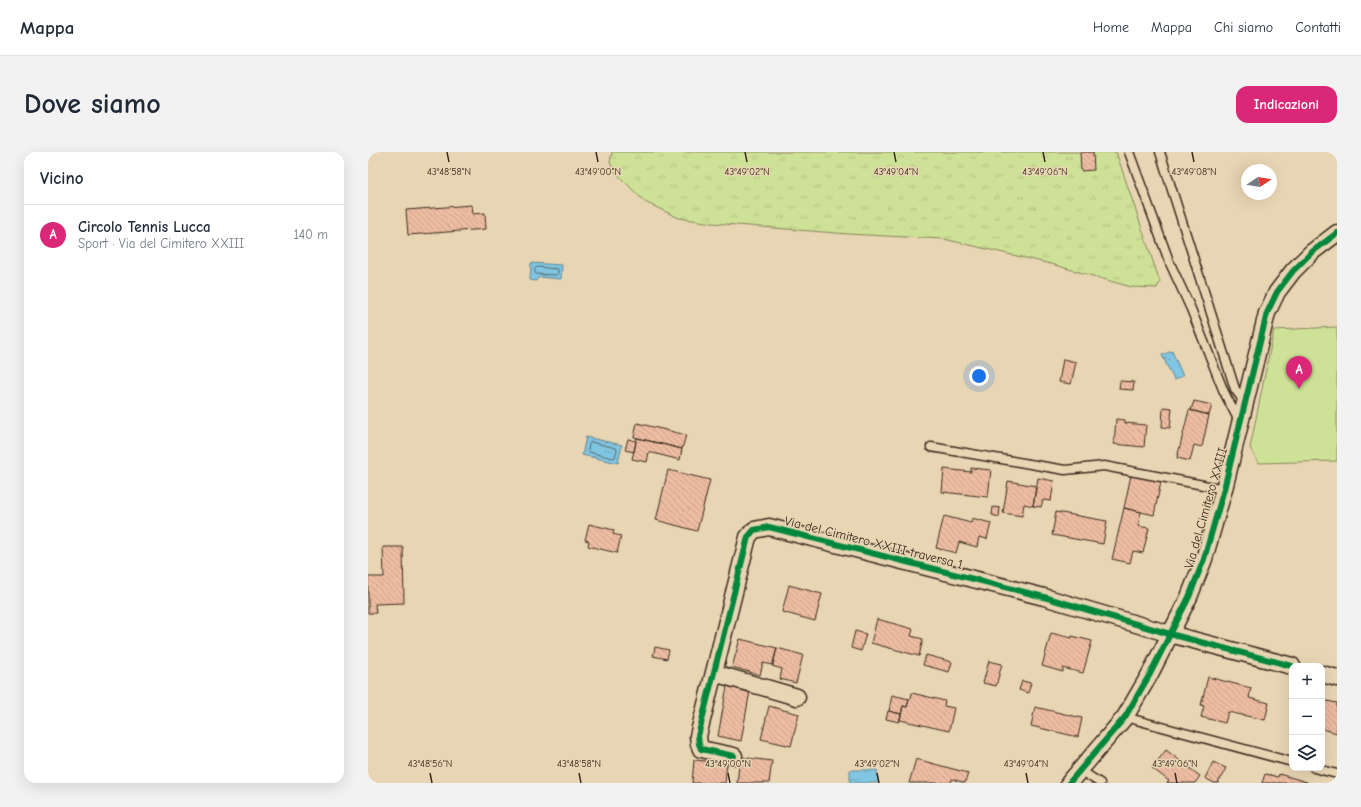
<!DOCTYPE html>
<html lang="it">
<head>
<meta charset="utf-8">
<style>
  body { margin:0; font-family:"Comic Neue",sans-serif; background:#f2f2f3; color:#1f2937 }
  .controls { position:absolute; right:12px; bottom:12px; display:grid; overflow:hidden; border-radius:8px; box-shadow:0 4px 16px #0002 }
  .controls button { width:36px; height:36px; display:grid; place-items:center; padding:0; border:0; border-bottom:1px solid #e0e1e3; background:#fff; color:#1f2937; font:20px sans-serif }
  .compass { position:absolute; left:873px; top:12px; width:36px; height:36px; border-radius:50%; background:#fff; box-shadow:0 4px 16px #0002; rotate:78deg }
  .you { position:absolute; left:611px; top:224px; width:14px; height:14px; margin:-10px; border:3px solid #fff; border-radius:50%; background:#1a73e8; box-shadow:0 0 0 6px #1a73e833 }
  .badge { display:grid; place-items:center; width:26px; height:26px; border-radius:50%; background:#db2777; color:#fff; font-size:13px; font-weight:700 }
  .pin { position:absolute; translate:-50% -33px; filter:drop-shadow(0 1px 2px #0008) }
  .pin::after { content:''; position:absolute; top:21px; width:14px; height:12px; background:inherit; clip-path:polygon(0 0,100% 0,50% 100%) }
  .list { margin:0; padding:0; list-style:none }
  h2 { display:flex; justify-content:space-between; align-items:center; height:52px; margin:0; padding:0 16px; font-size:17px }
  h2 small { font-size:13px; font-weight:400; color:#747a83 }
  .list li { display:grid; grid-template-columns:26px 1fr auto; gap:12px; align-items:center; box-sizing:border-box; height:60px; padding:0 16px; border-top:1px solid #e0e1e3 }
  .list b { display:block; font-size:15px; white-space:nowrap }
  .list p { margin:0; font-size:13px; white-space:nowrap; color:#747a83 }
  .list em { font-size:13px; font-style:normal; color:#747a83 }
  .icon { flex:none; width:22px; height:22px; fill:none; stroke:currentColor; stroke-width:2; stroke-linecap:round; stroke-linejoin:round }
  .map { position:relative; flex:none; width:969px; height:631px; overflow:hidden; border-radius:12px }
  header { display:flex; align-items:center; gap:24px; box-sizing:border-box; height:56px; padding:0 20px; background:#fff; border-bottom:1px solid #e0e1e3 }
  header strong { font-size:19px }
  nav { display:flex; gap:22px; margin-inline-start:auto; font-size:14px }
  .intro { display:flex; align-items:center; justify-content:space-between; box-sizing:border-box; height:96px; padding:0 24px }
  h1 { margin:0; font-size:28px }
  .button { padding:10px 18px; border-radius:12px; background:#db2777; color:#fff; font-size:14px; font-weight:700 }
  main { display:flex; gap:24px; padding:0 24px }
  aside { flex:1; background:#fff; border-radius:12px; box-shadow:0 4px 16px #0002 }
  .map>svg:first-child { display:block }
</style>
</head>
<body>
<header>
<strong>Mappa</strong>
<nav><a>Home</a><a>Mappa</a><a>Chi siamo</a><a>Contatti</a></nav>
</header>
<div class="intro"><h1>Dove siamo</h1><a class="button">Indicazioni</a></div>
<main>
<aside>
<h2>Vicino<small></small></h2>
<ul class="list">
<li><span class="badge">A</span><div><b>Circolo Tennis Lucca</b><p>Sport · Via del Cimitero XXIII</p></div><em>140 m</em></li>
</ul>
</aside>
<div class="map">
<svg width="969" height="631" viewBox="0 0 969 631">
  <defs>
    <pattern id="grass-tufts" width="24" height="20" patternUnits="userSpaceOnUse"><rect width="24" height="20" fill="#cee297"/><path d="M3 7l-1-3M5 7V3M7 7l1-3M15 17l-1-3M17 17v-4M19 17l1-3" fill="none" stroke="#b2c282"/></pattern>
    <pattern id="water-ripples" width="26" height="14" patternUnits="userSpaceOnUse"><rect width="26" height="14" fill="#80c5e1"/><path d="M2 4q2-2 4 0t4 0M15 11q2-2 4 0t4 0" fill="none" stroke="#70a9c1"/></pattern>
    <pattern id="building-back-hatch" width="6" height="6" patternUnits="userSpaceOnUse"><rect width="6" height="6" fill="#edbca2"/><path d="M-1 5l2 2M0 0l6 6M5-1l2 2" fill="none" stroke="#cca28b"/></pattern>
  </defs>
  <rect width="100%" height="100%" fill="#e8d5b3"/>
  <filter id="ink" filterUnits="userSpaceOnUse"><feTurbulence type="fractalNoise" baseFrequency=".025" numOctaves="2"/><feDisplacementMap in="SourceGraphic" scale="8" xChannelSelector="R" yChannelSelector="G"/><feConvolveMatrix kernelMatrix="1 2 1 2 8 2 1 2 1" color-interpolation-filters="sRGB"/></filter>
  <g filter="url(#ink)">
    <!-- grass -->
    <path fill="url(#grass-tufts)" stroke="#84865a" d="M244 0H748L792 130 789 136 763 135 687 113 576 87 480 82 344 71 311 66 277 50 245 18 242 10Z"/>
    <!-- pitch -->
    <path fill="#cee297" stroke="#84865a" d="M969 175V309L891 311 882 296 906 178Z"/>
    <!-- water -->
    <path fill="url(#water-ripples)" stroke="#648793" d="M163 111 194 113 193 127 171 125 168 129 162 128Z
      M804 199 815 224 806 228 794 203Z
      M218 285 254 293 250 311 214 303Z
      M482 618H509L510 631H482Z"/>
    <g fill="none" stroke-linecap="round" stroke-linejoin="round">
      <!-- shore -->
      <path stroke="#57686c" stroke-width="1" d="M169 115 188 117 190 118V121L188 123 168 122 167 121V117Z
        M223 290 248 296 249 298 247 305 245 306 221 300 220 298 221 292Z"/>
    </g>
    <!-- building -->
    <path fill="url(#building-back-hatch)" stroke="#3b2a1e" d="M712 0H725L726 18 713 19Z
      M104 53 105 62 117 61 118 77 40 83 38 58Z
      M695 207 708 210 703 232 691 230Z
      M752 229 766 230 765 238 751 237Z
      M826 249 844 253 841 263 823 258Z
      M795 255 804 256 802 276 794 275Z
      M821 258 841 263 834 295 826 293 822 309 809 306Z
      M748 267 757 268V271L778 273 776 295 746 292Z
      M269 271 318 283 314 297 266 285Z
      M269 286 314 297 312 308 281 300 279 310 264 307Z
      M260 287 268 289 266 300 257 298Z
      M603 316 623 318 620 345 574 340 576 317 603 320Z
      M300 318 342 328 329 379 288 368Z
      M763 323 793 330 786 363 756 356Z
      M670 326 686 329 683 349 675 348 673 355 665 354Z
      M640 329 668 334 665 354 656 352 654 364 635 361Z
      M625 355 632 356 631 365 624 363Z
      M756 356 773 360 770 374 781 376 775 401 765 399 762 411 744 407Z
      M688 360 739 369 735 392 684 383Z
      M576 364 603 371 604 366 623 371 619 387 611 385 609 395 591 390 588 401 568 396Z
      M221 372 246 378 245 382 253 384 249 401 220 394 221 389 217 388Z
      M15 395H35L36 451 7 452 8 461H0V425H16Z
      M421 433 454 442 447 469 414 460Z
      M509 467 545 477 543 484 555 487 551 504 503 491Z
      M487 479 498 482 493 499 483 496Z
      M683 481 704 486V484L724 489 715 521 695 516V520L674 514Z
      M372 487 409 496 405 513 395 511 392 523 364 515Z
      M287 495 301 498 299 507 285 504Z
      M409 496 435 503 428 531 412 527 414 517 404 514Z
      M558 503 584 510 581 520 555 513Z
      M621 509 634 512 628 534 615 531Z
      M840 525 883 536 881 546 901 551 897 568 860 560 857 571 833 565 836 554 833 553Z
      M654 529 663 531 660 541 651 538Z
      M359 534 382 539 373 589 350 584Z
      M544 541 577 549 576 554 586 556 581 579 532 568 535 554 539 555 541 547 543 546Z
      M524 543 541 547 539 555 535 554 533 562 521 559Z
      M954 548 969 551V581L954 577Z
      M401 554 431 562 423 594 393 587Z
      M667 555 714 566 710 585 663 574Z
      M520 559 533 562 531 570 518 567Z
      M798 598 832 624 827 631H799L801 629 784 616Z
      M372 605 404 609 401 631H369Z
      M548 607 600 621 597 631 584 627 583 631H541Z
      M326 608 359 611 357 631H324Z
      M845 610 858 616 850 631H846L837 626Z
      M897 622 910 625 911 622 939 630V631H894Z"/>
    <g fill="none" stroke-linecap="round" stroke-linejoin="round">
      <!-- service casing -->
      <g stroke="#3b2a1e" stroke-width="11">
        <path id="service" d="M761 0 801 109 823 157 856 240 871 269
          M792 0 867 237 877 251
          M563 295 697 318 736 314 856 337
          M757 565 924 610
          M946 616 969 622
          M712 618 732 631"/>
      </g>
      <!-- minor casing -->
      <g stroke="#3b2a1e" stroke-width="19">
        <path id="minor" d="M346 521 429 545
          M954 522 969 526
          M366 604 333 597 331 592 330 584 380 385 386 378 401 375 676 445 802 482 924 514
          M701 631 757 565 782 522 821 445 836 407 856 337 899 161 909 140 925 119 944 100 969 81"/>
      </g>
      <!-- service -->
      <use href="#service" stroke="#e8d5b3" stroke-width="8"/>
      <!-- minor -->
      <use href="#minor" stroke="#e8d5b3" stroke-width="16"/>
      <!-- cycleway casing -->
      <g stroke="#e8d5b3" stroke-width="8">
        <path id="cycleway" d="M366 604 333 597 331 592 330 584 380 385 386 378 401 375 676 445 802 482 924 514
          M701 631 757 565 782 522 821 445 836 407 856 337 899 161 909 140 925 119 944 100 969 81"/>
      </g>
      <!-- cycleway -->
      <use href="#cycleway" stroke="#00873e" stroke-width="6"/>
    </g>
  </g>
  <!-- ticks -->
  <path fill="none" stroke="#3b2a1e" stroke-width="1.5" d="M79 0 81 10M228 0 230 10M377 0 379 10M526 0 528 10M675 0 677 10M824 0 826 10M62 621 64 631M211 621 213 631M360 621 362 631M509 621 511 631M658 621 660 631M807 621 809 631"/>
  <g text-anchor="middle" stroke-width="3" stroke-linejoin="round" paint-order="stroke">
    <!-- street labels -->
    <g font-size="13" fill="#3b2a1e" stroke="#e8d5b3">
      <text transform="translate(837 356) rotate(-74)" y="5">Via del Cimitero XXIII</text>
      <text transform="translate(506 390) rotate(14)" y="5">Via del Cimitero XXIII traversa 1</text>
    </g>
  </g>
  <g font-size="10" text-anchor="middle" fill="#3b2a1e" stroke="#e8d5b3" stroke-width="3" stroke-linejoin="round" paint-order="stroke">
    <text x="81" y="23">43°48'58"N</text>
    <text x="230" y="23">43°49'00"N</text>
    <text x="379" y="23">43°49'02"N</text>
    <text x="528" y="23">43°49'04"N</text>
    <text x="677" y="23">43°49'06"N</text>
    <text x="826" y="23">43°49'08"N</text>
    <text x="62" y="615">43°48'56"N</text>
    <text x="211" y="615">43°48'58"N</text>
    <text x="360" y="615">43°49'00"N</text>
    <text x="509" y="615">43°49'02"N</text>
    <text x="658" y="615">43°49'04"N</text>
    <text x="807" y="615">43°49'06"N</text>
  </g>
</svg>
<div class="controls">
<button>+</button>
<button>−</button>
<button><svg class="icon" aria-label="layers" viewBox="0 0 24 24"><path d="M12 4l9 5-9 5-9-5zM3 14l9 5 9-5"/></svg></button>
</div>
<svg class="compass" viewBox="-18 -18 36 36"><path d="M0-13l5 13h-10z" fill="#e53935"/><path d="M0 13l5-13h-10z" fill="#747a83"/></svg>
<div class="you"></div>
<div class="pin badge" style="left:931px;top:237px">A</div>
</div>
</main>
</body>
</html>
